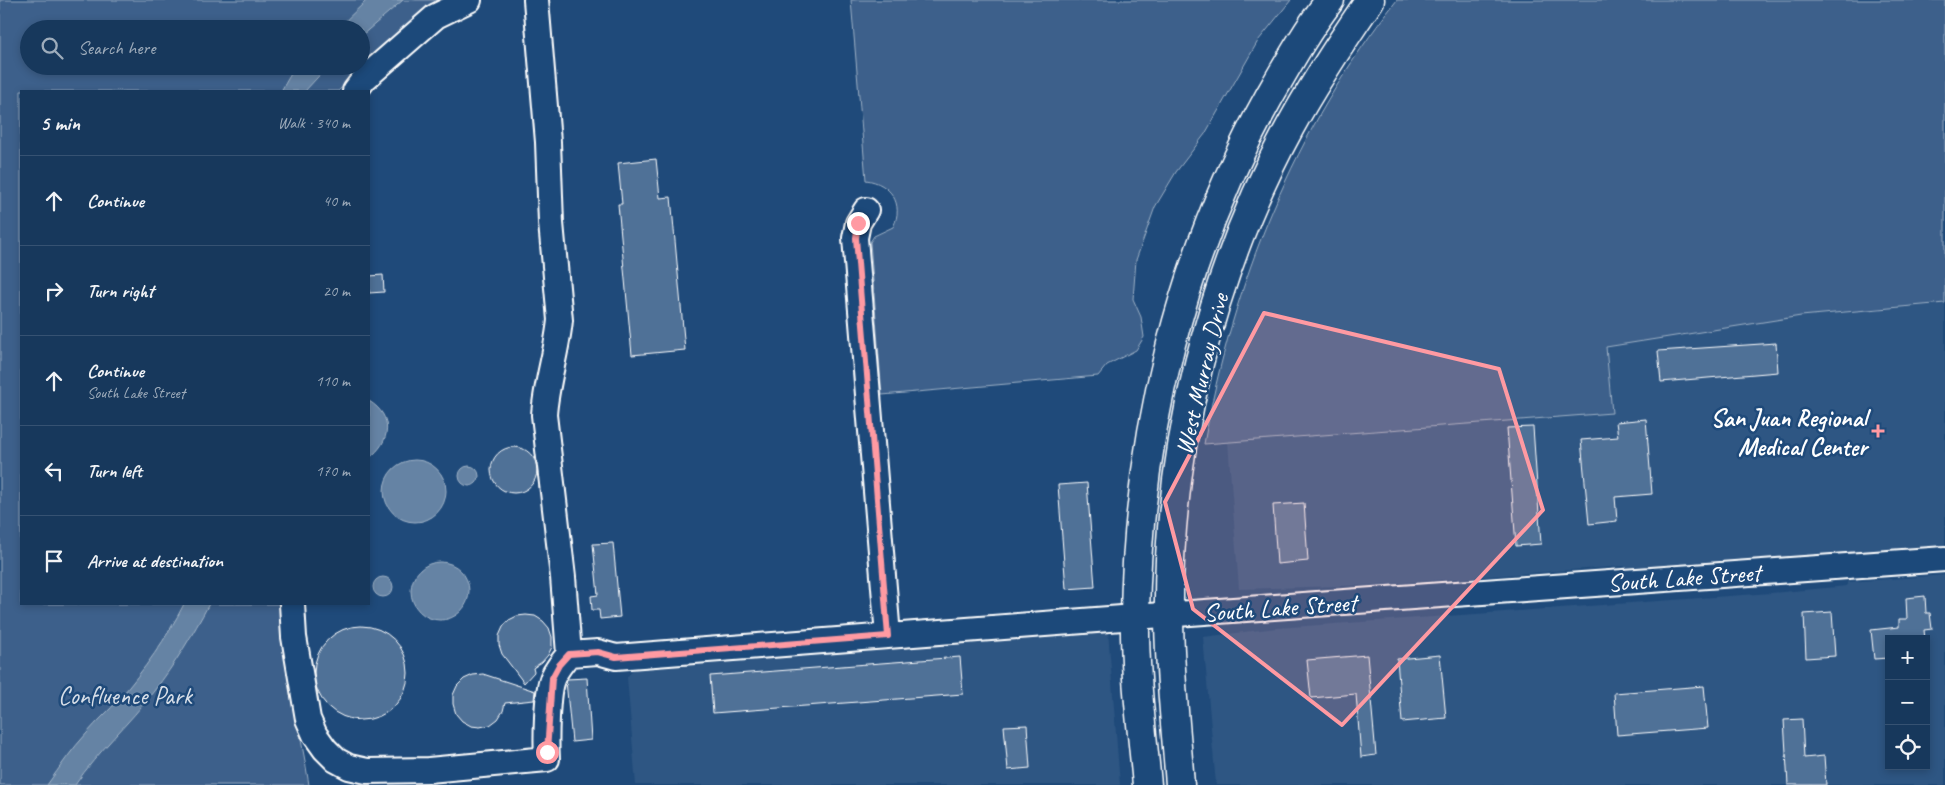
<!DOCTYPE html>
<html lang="en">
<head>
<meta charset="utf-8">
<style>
  body { margin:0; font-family:Caveat,sans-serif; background:#203f62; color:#f1f3f6 }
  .controls { position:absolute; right:15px; bottom:15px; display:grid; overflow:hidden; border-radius:0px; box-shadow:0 2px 8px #0003 }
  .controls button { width:45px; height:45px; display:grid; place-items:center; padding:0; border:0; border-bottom:1px solid #365272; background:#17385c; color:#f1f3f6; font:25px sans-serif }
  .stop { position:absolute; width:15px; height:15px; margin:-11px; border:4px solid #ff9aa2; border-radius:50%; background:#fff }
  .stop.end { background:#ff9aa2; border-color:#fff; box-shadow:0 1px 5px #0008 }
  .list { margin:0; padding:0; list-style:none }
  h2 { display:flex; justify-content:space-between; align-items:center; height:65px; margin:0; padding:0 20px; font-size:21px }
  h2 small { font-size:16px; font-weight:400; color:#9eacbb }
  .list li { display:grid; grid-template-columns:32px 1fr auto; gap:15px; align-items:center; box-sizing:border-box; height:90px; padding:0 20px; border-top:1px solid #365272 }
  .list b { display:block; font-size:19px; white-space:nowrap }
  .list p { margin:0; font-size:16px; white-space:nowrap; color:#9eacbb }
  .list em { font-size:16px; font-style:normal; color:#9eacbb }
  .icon { flex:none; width:28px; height:28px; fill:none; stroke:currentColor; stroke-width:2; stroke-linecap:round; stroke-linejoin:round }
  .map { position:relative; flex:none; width:1945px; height:785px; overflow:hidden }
  .search { position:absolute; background:#17385c; box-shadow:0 2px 8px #0003; left:20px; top:20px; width:350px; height:55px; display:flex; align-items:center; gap:12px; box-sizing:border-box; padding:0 18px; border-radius:28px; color:#9eacbb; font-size:19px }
  .panel { position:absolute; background:#17385c; box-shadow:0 2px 8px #0003; left:20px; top:90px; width:350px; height:515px; border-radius:0px }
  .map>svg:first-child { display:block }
</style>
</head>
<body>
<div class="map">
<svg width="1945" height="785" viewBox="0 0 1945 785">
  <rect width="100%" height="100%" fill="#1f4a7a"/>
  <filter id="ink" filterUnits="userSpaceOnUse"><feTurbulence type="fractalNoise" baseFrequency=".02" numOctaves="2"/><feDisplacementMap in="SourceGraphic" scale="10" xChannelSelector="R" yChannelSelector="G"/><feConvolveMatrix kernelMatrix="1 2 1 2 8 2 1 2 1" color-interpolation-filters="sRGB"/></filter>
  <g filter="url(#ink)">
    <!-- built -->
    <path fill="#2e5683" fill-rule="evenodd" d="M1945 303V545L1626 573 1625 566 1373 585 1239 589 1228 442 1612 413 1606 347 1801 316Z
      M1945 575V785H1216L1203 637 1277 628 1771 593 1847 586V582ZM1889 639H1926V766H1889Z
      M1108 631 1120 785H636L627 677 635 668Z"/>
    <!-- green -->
    <path fill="#3c618b" stroke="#9eb0c5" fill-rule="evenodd" d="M0 0H442L431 7 338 91H21V604H279C282 665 300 724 309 785H0ZM29 29H361V66H29Z
      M851 0H1291L1258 41 1205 134 1176 172 1155 207 1136 260 1133 299 1141 317 1144 337 1136 350 1107 365 1098 376 882 395 870 242 874 236 893 227C905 204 890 183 866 180Z
      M1397 0H1945V303L1801 316 1606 347 1612 413 1204 444C1232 284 1295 128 1397 0Z"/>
    <!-- water -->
    <path fill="#6583a4" stroke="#a3b5c8" d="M367 0H403L361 36V29H337Z
      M297 66H328L305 91H281L292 72Z
      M369 401C394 416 391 442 369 458Z
      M384 491a31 31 0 1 1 62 0a31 31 0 1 1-62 0Z
      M459 476a10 10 0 1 1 20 0a10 10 0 1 1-20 0Z
      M411 591a29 29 0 1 1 58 0a29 29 0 1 1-58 0Z
      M373 587a10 10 0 1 1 20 0a10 10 0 1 1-20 0Z
      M184 604H209C193 634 175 664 154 691 129 724 98 751 75 785H47C60 767 72 749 87 733 97 721 109 711 119 699 144 670 167 638 184 604Z"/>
    <!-- building -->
    <path fill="#507197" stroke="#fff" d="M656 159 660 198 671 197 685 350 632 355 618 204H622L618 163Z
      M383 275 384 292 369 293V276Z
      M1776 343 1778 372 1661 382 1658 351Z
      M1646 419 1652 494 1615 497 1617 521 1589 524 1581 440 1618 437 1616 422Z
      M1533 427 1541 544 1516 546 1507 428Z
      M491 470a23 23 0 1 1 46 0a23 23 0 1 1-46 0Z
      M1087 483 1095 587 1066 589 1058 485Z
      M1304 503 1308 561 1277 564 1273 505Z
      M613 543 620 617 600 619 599 610H592L591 596 598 595 593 544Z
      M1925 596 1926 613H1930L1932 629 1924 630 1925 639H1889V658L1874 659 1871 630 1899 627V619H1907L1906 598Z
      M1832 612 1835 656 1806 658 1804 614Z
      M526 615 535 616 543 621 549 628 552 637V647L548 655 542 662 533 668 534 672 524 683 502 654 499 645V636L503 627 509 620 517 616Z
      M314 673a47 47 0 1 1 94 0a47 47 0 1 1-94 0Z
      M1367 655 1376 755 1361 757 1356 694 1311 698 1307 660Z
      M1440 655 1446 718 1402 722 1397 659Z
      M960 657 963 694 713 713 710 676Z
      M483 674 535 691 534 700 505 703 503 711 498 719 490 725 480 727 471 726 462 721 456 714 453 704V695L457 686 464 679 473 675Z
      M587 678 591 740 572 742 566 681 567 679Z
      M1704 686 1708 728 1617 735 1614 693Z
      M1802 719 1804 758 1824 756 1826 785H1788L1784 720Z
      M1027 725 1030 768 1008 770 1004 726Z"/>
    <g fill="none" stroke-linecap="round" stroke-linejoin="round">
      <!-- minor casing -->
      <g stroke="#fff" stroke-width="28">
        <path id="minor" d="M536 0 548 142 551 223 560 320C557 352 546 383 544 415L563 577 569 654
          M355 91 364 79 436 16 469 0
          M866 210 858 223 855 238 888 636
          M292 604 294 637 308 719 315 735 325 749 336 760 349 767 367 771 429 770 547 759C546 743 546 691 553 677 557 668 563 661 569 654L598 652 616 657 1135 617 1945 559"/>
      </g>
      <!-- highway casing -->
      <g stroke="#fff" stroke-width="31">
        <path id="highway" d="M1147 785C1142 729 1134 672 1135 615 1138 433 1181 255 1270 95 1289 62 1307 30 1330 0
          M1180 785C1176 728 1169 671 1169 615 1167 449 1211 272 1290 127 1314 83 1342 41 1370 0"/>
      </g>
      <!-- minor -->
      <use href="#minor" stroke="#1f4a7a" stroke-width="24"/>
      <!-- highway -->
      <use href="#highway" stroke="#1f4a7a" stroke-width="28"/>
    </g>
  </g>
  <g fill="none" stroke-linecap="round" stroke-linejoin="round" filter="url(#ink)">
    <!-- route -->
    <path stroke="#ff9aa2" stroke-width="6" d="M547 752 552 678 559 665 569 654 598 652 616 657 888 636 856 238 858 223"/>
  </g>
  <!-- marked area -->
  <path fill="#ff9aa2" fill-opacity="0.2" stroke="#ff9aa2" stroke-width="4" stroke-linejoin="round" d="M1264 313 1499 369 1543 510 1342 725 1193 609 1165 502Z"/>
  <!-- markers -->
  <path fill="#ff9aa2" stroke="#1f4a7a" stroke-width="2" d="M1875.5 423.5h5v5h5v5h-5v5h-5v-5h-5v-5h5z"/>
  <g text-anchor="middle" stroke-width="5" stroke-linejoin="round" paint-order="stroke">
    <!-- street labels -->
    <g font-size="25" fill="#fff" stroke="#1f4a7a">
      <text transform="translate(1201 374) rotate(-77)" y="9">West Murray Drive</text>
      <text transform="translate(1684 577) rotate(-4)" y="9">South Lake Street</text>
      <text transform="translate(1280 607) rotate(-4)" y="9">South Lake Street</text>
    </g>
    <!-- poi labels -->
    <g font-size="25" font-weight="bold" fill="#fff" stroke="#1f4a7a" text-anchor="end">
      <text x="1867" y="426">San Juan Regional<tspan x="1867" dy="29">Medical Center</tspan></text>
    </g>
    <!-- park labels -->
    <g font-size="25" fill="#d8dfe8" stroke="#1f4a7a">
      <text x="125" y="704">Confluence Park</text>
    </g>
  </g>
</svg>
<div class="controls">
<button>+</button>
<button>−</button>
<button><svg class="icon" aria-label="locate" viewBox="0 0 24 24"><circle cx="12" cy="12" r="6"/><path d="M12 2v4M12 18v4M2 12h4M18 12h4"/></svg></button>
</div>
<div class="stop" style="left:547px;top:752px"></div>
<div class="stop end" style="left:858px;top:223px"></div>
<div class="search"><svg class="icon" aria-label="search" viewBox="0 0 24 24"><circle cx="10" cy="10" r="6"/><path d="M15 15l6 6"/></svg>Search here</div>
<section class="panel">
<h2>5 min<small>Walk · 340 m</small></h2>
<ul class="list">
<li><svg class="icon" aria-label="ahead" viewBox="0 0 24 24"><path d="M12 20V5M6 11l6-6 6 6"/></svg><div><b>Continue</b></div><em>40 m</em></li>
<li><svg class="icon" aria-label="right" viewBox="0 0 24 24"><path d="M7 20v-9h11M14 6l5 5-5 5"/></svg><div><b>Turn right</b></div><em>20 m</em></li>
<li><svg class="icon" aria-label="ahead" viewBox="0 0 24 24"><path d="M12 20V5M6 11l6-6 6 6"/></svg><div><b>Continue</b><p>South Lake Street</p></div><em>110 m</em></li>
<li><svg class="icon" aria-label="left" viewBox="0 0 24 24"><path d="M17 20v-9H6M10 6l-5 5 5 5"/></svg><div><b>Turn left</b></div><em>170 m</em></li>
<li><svg class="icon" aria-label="arrive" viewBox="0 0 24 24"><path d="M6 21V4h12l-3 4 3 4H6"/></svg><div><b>Arrive at destination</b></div></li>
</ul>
</section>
</div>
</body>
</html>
